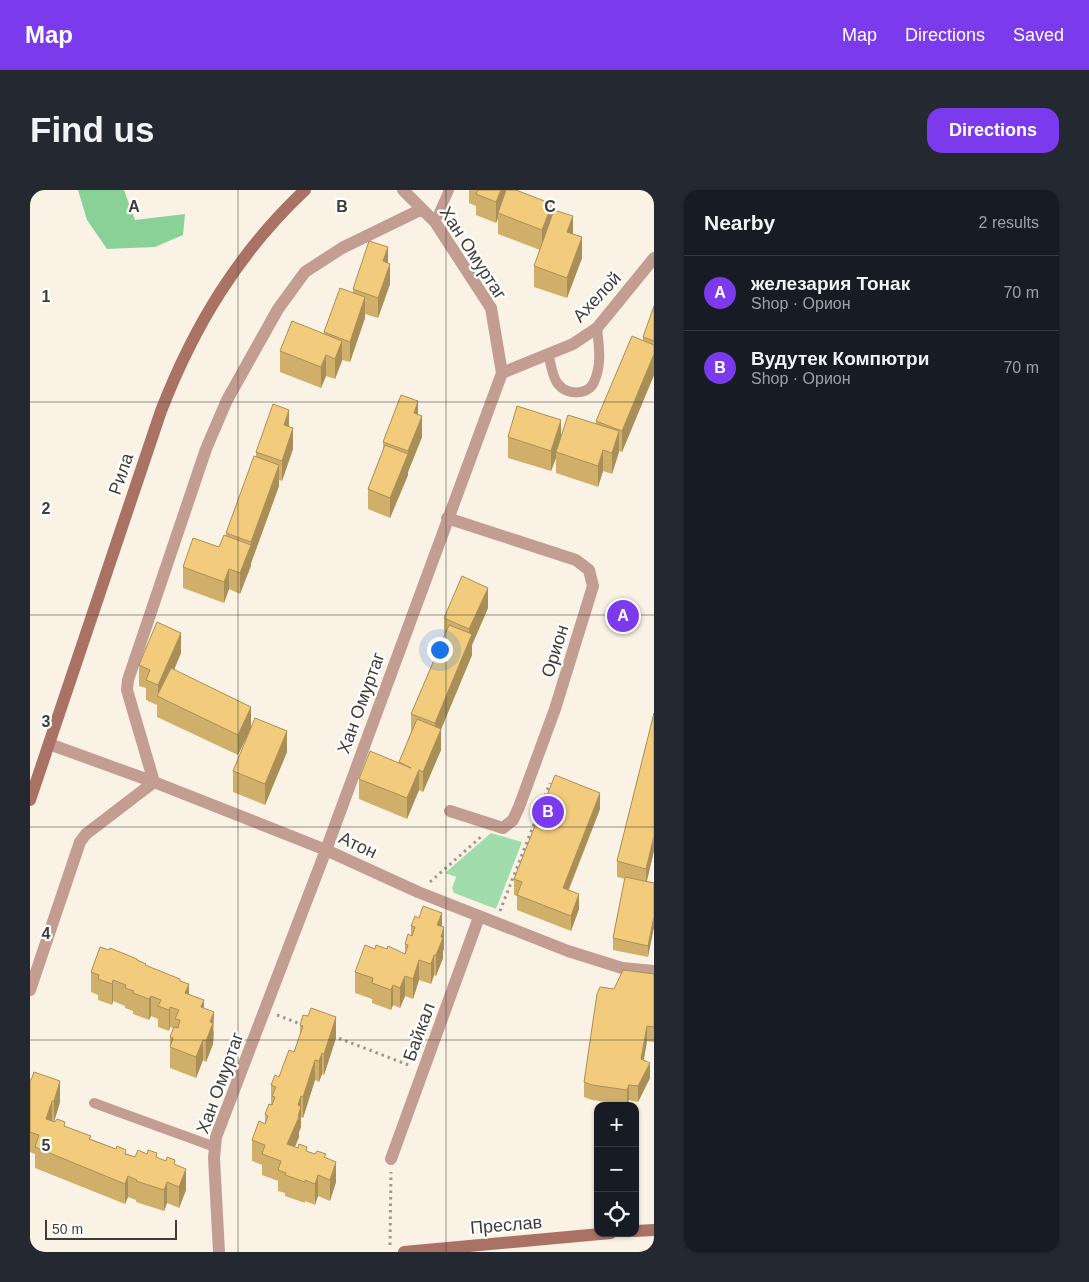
<!DOCTYPE html>
<html lang="en">
<head>
<meta charset="utf-8">
<style>
  body { margin:0; font-family:Arial,sans-serif; background:#242831; color:#f1f3f6 }
  .controls { position:absolute; right:15px; bottom:15px; display:grid; overflow:hidden; border-radius:10px; box-shadow:0 1px 4px #0004 }
  .controls button { width:45px; height:45px; display:grid; place-items:center; padding:0; border:0; border-bottom:1px solid #363941; background:#171b24; color:#f1f3f6; font:25px sans-serif }
  .scale { position:absolute; left:15px; bottom:12px; width:132px; box-sizing:border-box; padding-left:5px; border:2px solid #3f3d37; border-top:0; font-size:14px; line-height:18px; white-space:nowrap; color:#3f3d37; -webkit-text-stroke:4px #fff; paint-order:stroke }
  .you { position:absolute; left:409px; top:459px; width:18px; height:18px; margin:-12px; border:4px solid #fff; border-radius:50%; background:#1a73e8; box-shadow:0 0 0 8px #1a73e833 }
  .badge { display:grid; place-items:center; width:32px; height:32px; border-radius:50%; background:#7c3aed; color:#fff; font-size:16px; font-weight:700 }
  .pin { position:absolute; translate:-50% -50%; border:2px solid #fff; box-shadow:0 1px 5px #0006 }
  .list { margin:0; padding:0; list-style:none }
  h2 { display:flex; justify-content:space-between; align-items:center; height:65px; margin:0; padding:0 20px; font-size:21px }
  h2 small { font-size:16px; font-weight:400; color:#9ea1a6 }
  .list li { display:grid; grid-template-columns:32px 1fr auto; gap:15px; align-items:center; box-sizing:border-box; height:75px; padding:0 20px; border-top:1px solid #363941 }
  .list b { display:block; font-size:19px; white-space:nowrap }
  .list p { margin:0; font-size:16px; white-space:nowrap; color:#9ea1a6 }
  .list em { font-size:16px; font-style:normal; color:#9ea1a6 }
  .icon { flex:none; width:28px; height:28px; fill:none; stroke:currentColor; stroke-width:2; stroke-linecap:round; stroke-linejoin:round }
  .map { position:relative; flex:none; width:624px; height:1062px; overflow:hidden; border-radius:15px }
  header { display:flex; align-items:center; gap:30px; box-sizing:border-box; height:70px; padding:0 25px; background:#7c3aed; color:#fff }
  header strong { font-size:24px }
  nav { display:flex; gap:28px; margin-inline-start:auto; font-size:18px }
  .intro { display:flex; align-items:center; justify-content:space-between; box-sizing:border-box; height:120px; padding:0 30px }
  h1 { margin:0; font-size:35px }
  .button { padding:12px 22px; border-radius:15px; background:#7c3aed; color:#fff; font-size:18px; font-weight:700 }
  main { display:flex; gap:30px; padding:0 30px }
  aside { flex:1; background:#171b24; border-radius:15px; box-shadow:0 1px 4px #0004 }
  .map>svg:first-child { display:block }
</style>
</head>
<body>
<header>
<strong>Map</strong>
<nav><a>Map</a><a>Directions</a><a>Saved</a></nav>
</header>
<div class="intro"><h1>Find us</h1><a class="button">Directions</a></div>
<main>
<div class="map">
<svg width="624" height="1062" viewBox="0 0 624 1062">
  <rect width="100%" height="100%" fill="#faf3e5"/>
  <!-- green -->
  <path fill="#a1ddac" d="M461 643 492 652 466 719 424 703 422 698 426 687 415 683Z"/>
  <!-- forest -->
  <path fill="#8ad198" d="M48 0H94L105 30 155 24 153 45 125 57 77 59 57 30Z"/>
  <g fill="none" stroke-linecap="round" stroke-linejoin="round">
    <!-- path -->
    <path stroke="#9d998f" stroke-width="3" stroke-dasharray="2.5 4" stroke-linecap="butt" d="M400 692 452 646
      M470 721 520 593
      M247 825 273 835
      M303 846 381 876
      M360 1055 361 982"/>
    <!-- lane -->
    <path stroke="#c39d92" stroke-width="10" d="M405 32 419 0
      M518 164C521 173 522 187 528 194 537 205 558 206 564 192 572 175 569 156 567 138
      M64 913 185 957"/>
    <!-- street -->
    <path stroke="#c39d92" stroke-width="12" d="M472 183 543 154 567 138 624 68
      M417 328 546 370 559 380 563 396 525 519 489 617 483 630 473 638 420 621
      M19 554 124 592 296 660 388 702 538 761 592 778 624 781
      M0 800 50 652 56 644 124 592 97 500 98 490 176 259 197 210 248 119 275 82 312 58 392 19
      M361 969 449 727
      M189 1062 184 968 186 947 296 660 472 183 461 118 405 32 373 0"/>
    <!-- secondary -->
    <path stroke="#a97264" stroke-width="12" d="M0 610 131 221C164 136 208 63 275 0
      M605 1041 624 1040
      M374 1062 581 1043"/>
  </g>
  <!-- wall -->
  <path fill="#d0af6b" d="M439 0H486L522 26 543 44 552 68 537 108 504 97V76L510 60 468 44V28L466 33 446 25V16L439 13Z
    M358 73 360 94 348 128 335 124V128L320 172 312 170 305 189 296 186 291 198 250 182V161L294 143V142L323 102V99Z
    M624 116V185L592 262 589 261 582 284 573 281 568 297 526 283V268L521 281 478 268V247L531 246 566 234V231L613 150V147Z
    M388 225 392 247 378 282V285L360 328 338 319V299L353 260V252Z
    M259 237 263 259 252 291 249 290V296L210 404 199 399 194 413 153 398V377L189 357 196 346V343L226 267V262Z
    M458 418 442 455V465L411 539V560L393 602 389 600 377 629 329 609V589L369 573 381 542V524L414 446V428Z
    M151 463 144 480 221 538 208 565 127 527V515L116 510V498L109 496V475Z
    M624 523V661L617 691 624 693 618 767 583 760V748L595 689 587 687V671Z
    M257 562 235 615 203 602V581Z
    M570 619 539 700 549 719 541 741 487 720V706L484 705V689Z
    M381 736H412L414 758 413 762V768L406 786 404 785 401 794 389 790 383 809 375 806 370 818 363 815 361 820 342 813V809L325 803V782L357 759 375 764V754L381 746Z
    M107 770 116 776 150 791 159 804 174 818 184 843 183 854 176 872 173 870 166 888 140 878V847L143 838 140 837 139 841 128 837V829L121 826 119 830 103 824V821L95 818V816L83 811 82 815 68 810V805L61 802V782Z
    M624 784V852L617 851 614 870 620 888 608 912 599 910 597 915 562 910 554 907V892L584 799Z
    M270 835 306 848 294 885 292 884 289 892 285 890 273 928 271 927V937L269 942V947L265 957 296 968 306 992 300 1011 288 1006 285 1015 275 1011V1013L255 1006V1003L248 1001V991L232 985V975L222 971V950L235 933V924L241 915V895L249 887 264 862 270 845Z
    M0 890 30 912 24 932 35 936 61 949 105 967 127 968 145 975 156 1000 149 1018 137 1013 134 1021 106 1012V1010L98 1007 95 1014 5 978V964L0 962Z"/>
  <!-- shaded-wall -->
  <path fill="#a98f57" d="M471 0H479L468 23V28L466 33V12Z
    M522 14V34L512 61V40Z
    M543 26V47L537 42Z
    M552 47V68L537 108V88Z
    M358 57V78L353 71Z
    M360 74V94L348 128V108Z
    M335 107V128L320 172V152Z
    M312 151V171L305 189V169Z
    M624 164V185L592 262V241Z
    M296 165V186L291 198V177Z
    M388 211V232L384 223Z
    M259 220V241L254 235Z
    M392 226V247L378 282V261Z
    M531 230V251L526 262V268L521 281V261Z
    M263 238V259L252 291V271Z
    M589 241V262L582 284V263Z
    M573 260V281L568 297V276Z
    M378 264V285L360 328V308Z
    M249 275V296L221 373V352Z
    M221 355V376L210 404V383Z
    M199 379V399L194 413V392Z
    M458 398V418L442 455V465L405 554V533L439 450V439Z
    M151 443V463L132 508 128 507V495Z
    M221 517V538L208 565V545Z
    M411 539V560L393 602V582Z
    M257 541V562L235 615V594Z
    M389 580V600L377 629V608Z
    M570 603V619L533 713V698Z
    M624 646V661L616 694V679Z
    M549 704V719L541 741V726Z
    M412 723V743L407 735Z
    M624 726V738L618 767V756Z
    M414 737V758L413 762V768L406 786V765L411 747Z
    M404 765V785L401 794V774Z
    M389 770V790L383 809V789Z
    M375 786V806L370 818V798Z
    M83 790V811L82 815V794Z
    M159 794V815L155 803Z
    M363 795V815L361 820V800Z
    M121 806V826L119 830V809Z
    M174 810V830L171 817Z
    M140 817V837L139 841V820Z
    M184 822 183 854 176 872V851L180 832Z
    M306 827V848L294 885V864Z
    M617 836V851L611 884V869Z
    M173 850V870L166 888V867Z
    M292 863V884L289 892V871Z
    M285 870V890L273 928V907Z
    M620 873V888L608 912V896Z
    M30 891V912L24 932V911Z
    M599 895V910L597 915V900Z
    M271 906V937L269 942V947L257 975V954L268 915Z
    M22 911V932L16 929Z
    M306 972V992L300 1011V990Z
    M156 979V1000L149 1018V997Z
    M288 985V1006L285 1015V994Z
    M98 986V1007L95 1014V994Z
    M137 992V1013L134 1021V1000Z"/>
  <!-- building -->
  <path fill="#f2cc7c" stroke="#a98f57" d="M448 0H471L466 12 446 4Z
    M476 0H486L522 14 512 40 468 23Z
    M524 20 543 26 537 42 552 47 537 88 504 76Z
    M339 51 358 57 353 71 360 74 348 108 323 99Z
    M310 98 335 107 320 152 294 142Z
    M624 116V151L613 147Z
    M262 131 312 151 305 169 296 165 291 177 250 161Z
    M602 146 624 155V164L592 241 566 231Z
    M371 205 388 211 384 223 392 226 378 261 353 252Z
    M243 214 259 220 254 235 263 238 252 271 226 262Z
    M487 216 531 230 521 261 478 247Z
    M538 225 589 241 582 263 573 260 568 276 526 262Z
    M355 255 378 264 360 308 338 299Z
    M224 266 249 275 221 352 196 343Z
    M194 345 221 355 210 383 199 379 194 392 153 377 163 348 189 357Z
    M432 386 458 398 439 439 414 428Z
    M127 432 151 443 128 495 116 490 120 480 109 475Z
    M419 435 442 444 405 533 381 524Z
    M141 478 221 517 208 545 127 506Z
    M624 523V646L616 679 587 671Z
    M225 528 257 541 235 594 203 581Z
    M387 529 411 539 393 582 389 580 377 608 329 589 340 561 381 578 369 572Z
    M525 585 570 603 533 698 549 704 541 726 487 705 492 692 484 689Z
    M595 687 624 693V726L618 756 583 748Z
    M393 716 412 723 407 735 414 737 411 747 413 748 406 765H404L401 774 389 770 383 789 375 786 370 798 363 795 361 800 342 793 343 788 325 782 335 755 345 759 346 755 357 759 358 756 375 764 378 755 375 754 378 744 382 746 385 737 381 736 385 726 389 728Z
    M70 757 79 760 80 758 107 769V770L116 774 115 775 150 789V791L159 794 155 803 174 810 171 817 184 822 180 832 183 833 176 851 173 850 166 867 140 857 143 848 140 847 144 837 148 838 150 830 145 829 149 820 140 817 139 820 128 816 131 810 121 806 119 809 103 803 104 801 95 798 96 795 83 790 82 794 68 789 69 785 61 782Z
    M593 780 624 784V837L617 836 611 869 620 873 608 896 599 895 597 900 562 895 554 892 567 804 570 797 584 799Z
    M281 818 306 827 294 864 292 863 289 871 285 870 273 907 271 906 268 915 271 917 268 926 269 927 257 954 268 958 269 954 277 957 276 961 285 964 287 961 296 964 294 967 306 972 300 990 288 985 285 994 275 990V992L255 985 256 983 248 980 251 971 232 964 235 955 222 950 229 931 235 934 238 926 235 924 239 914 242 915 245 907 242 906 246 897 241 895 245 885 249 887 259 860 264 862 273 836 270 835 273 825 278 826Z
    M4 882 30 891 24 911H22L16 929 25 932 27 929 35 932 34 936 61 946 59 949 86 959 87 956 96 960 95 964 105 967 108 960 117 964 118 960 127 963 126 967 136 971 137 967 145 970 144 974 156 979 149 997 137 992 134 1000 106 991 107 990 98 986 95 994 5 957 9 945 0 942V890H1Z"/>
  <!-- grid -->
  <path fill="none" stroke="#3f3d37" stroke-width="1" stroke-opacity="0.55" d="M208 0V1062M416 0V1062M0 212H624M0 425H624M0 637H624M0 850H624"/>
  <g text-anchor="middle" stroke-width="4.5" stroke-linejoin="round" paint-order="stroke">
    <!-- street labels -->
    <g font-size="18" fill="#3f3d37" stroke="#fff">
      <text transform="translate(443 63) rotate(57)" y="6">Хан Омуртаг</text>
      <text transform="translate(567 107) rotate(-47)" y="6">Ахелой</text>
      <text transform="translate(91 284) rotate(-71)" y="6">Рила</text>
      <text transform="translate(525 461) rotate(-73)" y="6">Орион</text>
      <text transform="translate(331 513) rotate(-70)" y="6">Хан Омуртаг</text>
      <text transform="translate(328 655) rotate(25)" y="6">Атон</text>
      <text transform="translate(389 842) rotate(-70)" y="6">Байкал</text>
      <text transform="translate(190 893) rotate(-70)" y="6">Хан Омуртаг</text>
      <text transform="translate(476 1035) rotate(-5)" y="6">Преслав</text>
    </g>
  </g>
  <g font-size="16" text-anchor="middle" font-weight="bold" fill="#3f3d37" stroke="#fff" stroke-width="4.5" stroke-linejoin="round" paint-order="stroke">
    <text x="104" y="22">A</text>
    <text x="312" y="22">B</text>
    <text x="520" y="22">C</text>
    <text x="16" y="112">1</text>
    <text x="16" y="324">2</text>
    <text x="16" y="537">3</text>
    <text x="16" y="749">4</text>
    <text x="16" y="961">5</text>
  </g>
</svg>
<div class="controls">
<button>+</button>
<button>−</button>
<button><svg class="icon" aria-label="locate" viewBox="0 0 24 24"><circle cx="12" cy="12" r="6"/><path d="M12 2v4M12 18v4M2 12h4M18 12h4"/></svg></button>
</div>
<div class="scale">50 m</div>
<div class="you"></div>
<div class="pin badge" style="left:593px;top:426px">A</div>
<div class="pin badge" style="left:518px;top:622px">B</div>
</div>
<aside>
<h2>Nearby<small>2 results</small></h2>
<ul class="list">
<li><span class="badge">A</span><div><b>железария Тонак</b><p>Shop · Орион</p></div><em>70 m</em></li>
<li><span class="badge">B</span><div><b>Вудутек Компютри</b><p>Shop · Орион</p></div><em>70 m</em></li>
</ul>
</aside>
</main>
</body>
</html>
